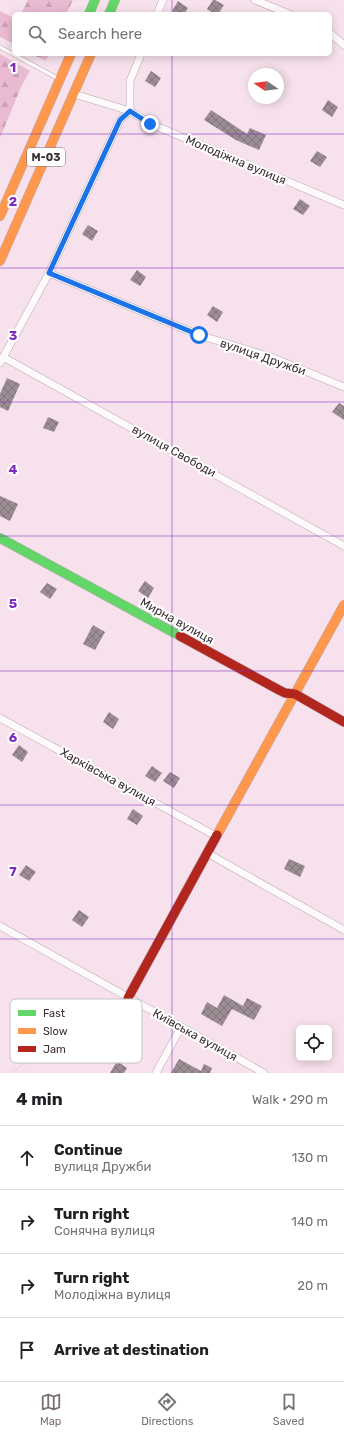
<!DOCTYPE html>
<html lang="en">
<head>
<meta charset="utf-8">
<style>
  body { margin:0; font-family:Rubik,sans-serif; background:#f6f6f6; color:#202124 }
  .controls { position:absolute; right:12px; bottom:12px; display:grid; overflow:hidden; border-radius:6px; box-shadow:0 2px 10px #0003 }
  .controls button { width:36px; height:36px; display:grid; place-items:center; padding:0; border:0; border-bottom:1px solid #e0e0e0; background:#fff; color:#202124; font:20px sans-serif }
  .compass { position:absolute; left:248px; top:68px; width:36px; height:36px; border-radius:50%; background:#fff; box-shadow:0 2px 10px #0003; rotate:283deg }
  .stop { position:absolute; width:12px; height:12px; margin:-9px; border:3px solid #1a73e8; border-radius:50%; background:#fff }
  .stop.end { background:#1a73e8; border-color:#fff; box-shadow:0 1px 4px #0008 }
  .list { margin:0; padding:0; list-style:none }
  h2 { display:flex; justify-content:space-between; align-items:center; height:52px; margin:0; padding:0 16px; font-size:17px }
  h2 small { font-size:13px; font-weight:400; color:#757577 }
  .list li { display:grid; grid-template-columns:26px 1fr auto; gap:12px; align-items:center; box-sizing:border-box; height:64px; padding:0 16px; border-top:1px solid #e0e0e0 }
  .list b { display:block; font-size:15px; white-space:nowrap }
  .list p { margin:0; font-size:13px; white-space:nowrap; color:#757577 }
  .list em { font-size:13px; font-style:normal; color:#757577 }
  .icon { flex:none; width:22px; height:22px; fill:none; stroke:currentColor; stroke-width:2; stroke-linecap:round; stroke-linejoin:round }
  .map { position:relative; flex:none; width:344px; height:1073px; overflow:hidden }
  .search { position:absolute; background:#fff; box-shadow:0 2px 10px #0003; left:12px; right:12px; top:12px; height:44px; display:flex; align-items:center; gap:10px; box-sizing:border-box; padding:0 14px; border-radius:6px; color:#757577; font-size:15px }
  .sheet { height:308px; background:#fff }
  nav { display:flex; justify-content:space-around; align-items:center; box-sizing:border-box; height:56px; border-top:1px solid #e0e0e0; background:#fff; font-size:11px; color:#757577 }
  nav a { display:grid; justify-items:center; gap:2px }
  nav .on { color:#7f6d76 }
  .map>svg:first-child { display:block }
</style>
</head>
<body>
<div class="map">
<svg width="344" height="1073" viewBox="0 0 344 1073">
  <defs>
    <pattern id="forest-firs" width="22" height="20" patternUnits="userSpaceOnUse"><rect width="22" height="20" fill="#eabad3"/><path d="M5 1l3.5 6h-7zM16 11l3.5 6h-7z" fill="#caa0b6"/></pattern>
    <pattern id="building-cross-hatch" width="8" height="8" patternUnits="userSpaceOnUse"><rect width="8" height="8" fill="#9c8d95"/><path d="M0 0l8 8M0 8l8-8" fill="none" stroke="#81747a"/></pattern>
  </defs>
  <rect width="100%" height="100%" fill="#f7e1ec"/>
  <!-- forest -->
  <path fill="url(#forest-firs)" d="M28 0H73L66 14H21Z
    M0 11 14 18V44L0 37Z
    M0 54 30 71 21 87 0 138Z
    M32 54H49L46 61Z"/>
  <!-- building -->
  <path fill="url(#building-cross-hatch)" d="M213 0H215L224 5 218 14H215L207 9Z
    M178 1 188 8 184 14H176L172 11Z
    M151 71 161 78 155 87 145 81Z
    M328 100 338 107 332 117 322 110Z
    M211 110 247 134 250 128 266 135 259 150 236 140 204 120Z
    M317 151 327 157 320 167 310 161Z
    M300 199 310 206 303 215 293 209Z
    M88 225 98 231 92 241 82 234Z
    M137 270 146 277 140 286 130 280Z
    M213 306 223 312 217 322 207 315Z
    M7 378 20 384 8 411 0 407V394Z
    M339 403 344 406V420L332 412Z
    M48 417 59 422 54 432 43 428Z
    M0 496 18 504 10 521 0 516Z
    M145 581 154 588 148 598 138 591Z
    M47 583 57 589 50 599 40 592Z
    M93 625 105 632 95 650 83 644Z
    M109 712 119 719 113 729 103 722Z
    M19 745 28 752 22 762 12 755Z
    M152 766 162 773 155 782 145 776Z
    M170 772 180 778 174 788 163 781Z
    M133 809 143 816 137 825 127 819Z
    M289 859 305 866 300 877 284 869Z
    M26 865 36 872 29 881 19 875Z
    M79 910 89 917 82 927 72 920Z
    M224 995 243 1006 247 998 262 1006 254 1020 232 1009 222 1026 201 1014 207 1002 217 1008Z
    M179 1059 201 1071 204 1064 212 1068 210 1073H171Z
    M117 1061 127 1068 124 1073H110Z"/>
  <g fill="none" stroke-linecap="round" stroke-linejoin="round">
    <!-- lane casing -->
    <g stroke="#b8a8b0" stroke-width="4.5">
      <path id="lane" d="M0 47 57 78"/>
    </g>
    <!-- street casing -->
    <g stroke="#b8a8b0" stroke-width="8">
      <path id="street" d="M255 0 289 14
        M157 14 163 0
        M330 33 344 45
        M74 94 130 111 151 124 344 205
        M49 273 199 335 271 357 344 387
        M3 357 344 546
        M0 363 49 273 120 120 130 111V81L141 54
        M0 718 216 836
        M207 853 344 930
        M0 926 264 1073
        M156 1073 181 1027"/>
    </g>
    <!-- fast casing -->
    <g stroke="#b8a8b0" stroke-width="10">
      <path id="fast" d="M89 14 95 0
        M109 14 115 0
        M0 538 180 636"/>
    </g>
    <!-- slow casing -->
    <g stroke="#b8a8b0" stroke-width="10">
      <path id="slow" d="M0 216 71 54
        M0 261 91 54
        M217 835 344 605"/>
    </g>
    <!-- jam casing -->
    <g stroke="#b8a8b0" stroke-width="10">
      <path id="jam" d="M180 636 279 690 285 693 295 694 344 722
        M128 998 217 835"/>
    </g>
    <!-- path -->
    <path stroke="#e0dadd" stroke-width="1.5" stroke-dasharray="3 2" stroke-linecap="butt" d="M11 1073 107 1003 117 1001"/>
    <!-- lane -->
    <use href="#lane" stroke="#fefafc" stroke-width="3.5"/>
    <!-- street -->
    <use href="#street" stroke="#fefafc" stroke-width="7"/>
    <!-- fast -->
    <use href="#fast" stroke="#63d668" stroke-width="9"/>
    <!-- slow -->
    <use href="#slow" stroke="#ff974d" stroke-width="9"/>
    <!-- jam -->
    <use href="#jam" stroke="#b3261e" stroke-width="9"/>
  </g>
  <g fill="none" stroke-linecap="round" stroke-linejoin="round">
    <!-- route -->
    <path stroke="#1a73e8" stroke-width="5" d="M150 124 130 111 120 120 49 273 199 335"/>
  </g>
  <!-- grid -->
  <path fill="none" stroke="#7b2cbf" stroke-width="1" stroke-opacity="0.55" d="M172 0V14M172 54V1073M0 134H344M0 268H344M0 402H344M0 536H344M0 671H344M0 805H344M0 939H344"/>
  <g text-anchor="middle" stroke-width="4" stroke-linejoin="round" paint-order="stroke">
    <!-- shield labels -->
    <rect fill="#fff" stroke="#786d72" stroke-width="1" x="27" y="148" width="38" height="18" rx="3"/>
    <g font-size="11" font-weight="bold" fill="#3e2f36">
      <text x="46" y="161">М-03</text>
    </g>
    <!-- street labels -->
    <g font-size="12" fill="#3e2f36" stroke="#fff">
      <text transform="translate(236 160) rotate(23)" y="4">Молодіжна вулиця</text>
      <text transform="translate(263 357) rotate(19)" y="4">вулиця Дружби</text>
      <text transform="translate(174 451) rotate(29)" y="4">вулиця Свободи</text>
      <text transform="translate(177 621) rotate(29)" y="4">Мирна вулиця</text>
      <text transform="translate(108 777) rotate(29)" y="4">Харківська вулиця</text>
      <text transform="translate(195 1035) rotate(29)" y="4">Київська вулиця</text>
    </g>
  </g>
  <!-- legend -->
  <rect x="10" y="999" width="132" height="64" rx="6" fill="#fff" stroke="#c5c1c3" stroke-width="1"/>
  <rect x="18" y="1010" width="18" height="6" fill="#63d668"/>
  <rect x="18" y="1028" width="18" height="6" fill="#ff974d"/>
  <rect x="18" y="1046" width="18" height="6" fill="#b3261e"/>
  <g font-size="11" fill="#3e2f36">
    <text x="43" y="1017">Fast</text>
    <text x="43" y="1035">Slow</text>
    <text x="43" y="1053">Jam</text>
  </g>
  <g font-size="13" text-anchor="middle" font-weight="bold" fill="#7b2cbf" stroke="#fff" stroke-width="4" stroke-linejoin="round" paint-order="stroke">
    <text x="13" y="72">1</text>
    <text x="13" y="206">2</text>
    <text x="13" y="340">3</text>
    <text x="13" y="474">4</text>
    <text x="13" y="608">5</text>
    <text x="13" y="742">6</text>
    <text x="13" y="876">7</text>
  </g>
</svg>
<div class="controls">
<button><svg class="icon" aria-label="locate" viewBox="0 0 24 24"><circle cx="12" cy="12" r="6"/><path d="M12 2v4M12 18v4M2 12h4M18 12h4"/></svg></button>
</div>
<svg class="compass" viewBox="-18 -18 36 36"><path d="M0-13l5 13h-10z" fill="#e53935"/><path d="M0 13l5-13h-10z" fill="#757577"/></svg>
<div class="stop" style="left:199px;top:335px"></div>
<div class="stop end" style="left:150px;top:124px"></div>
<div class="search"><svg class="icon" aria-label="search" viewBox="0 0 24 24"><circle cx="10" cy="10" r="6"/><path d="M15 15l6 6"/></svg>Search here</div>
</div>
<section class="sheet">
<h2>4 min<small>Walk · 290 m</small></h2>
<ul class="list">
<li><svg class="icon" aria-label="ahead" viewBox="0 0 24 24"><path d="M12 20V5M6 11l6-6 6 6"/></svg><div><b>Continue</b><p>вулиця Дружби</p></div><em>130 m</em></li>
<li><svg class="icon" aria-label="right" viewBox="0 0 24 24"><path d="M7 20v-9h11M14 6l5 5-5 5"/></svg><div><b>Turn right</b><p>Сонячна вулиця</p></div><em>140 m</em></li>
<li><svg class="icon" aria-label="right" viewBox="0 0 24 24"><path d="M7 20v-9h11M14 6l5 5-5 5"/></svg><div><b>Turn right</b><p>Молодіжна вулиця</p></div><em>20 m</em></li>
<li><svg class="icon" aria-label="arrive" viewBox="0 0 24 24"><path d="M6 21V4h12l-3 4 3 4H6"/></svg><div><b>Arrive at destination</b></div></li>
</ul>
</section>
<nav>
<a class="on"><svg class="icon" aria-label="map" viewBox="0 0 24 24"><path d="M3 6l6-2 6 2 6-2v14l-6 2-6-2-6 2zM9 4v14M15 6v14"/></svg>Map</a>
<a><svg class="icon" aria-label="directions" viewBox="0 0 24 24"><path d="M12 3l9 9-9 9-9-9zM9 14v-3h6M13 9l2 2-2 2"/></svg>Directions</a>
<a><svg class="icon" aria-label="saved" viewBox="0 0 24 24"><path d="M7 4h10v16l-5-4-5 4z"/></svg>Saved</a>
</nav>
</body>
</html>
